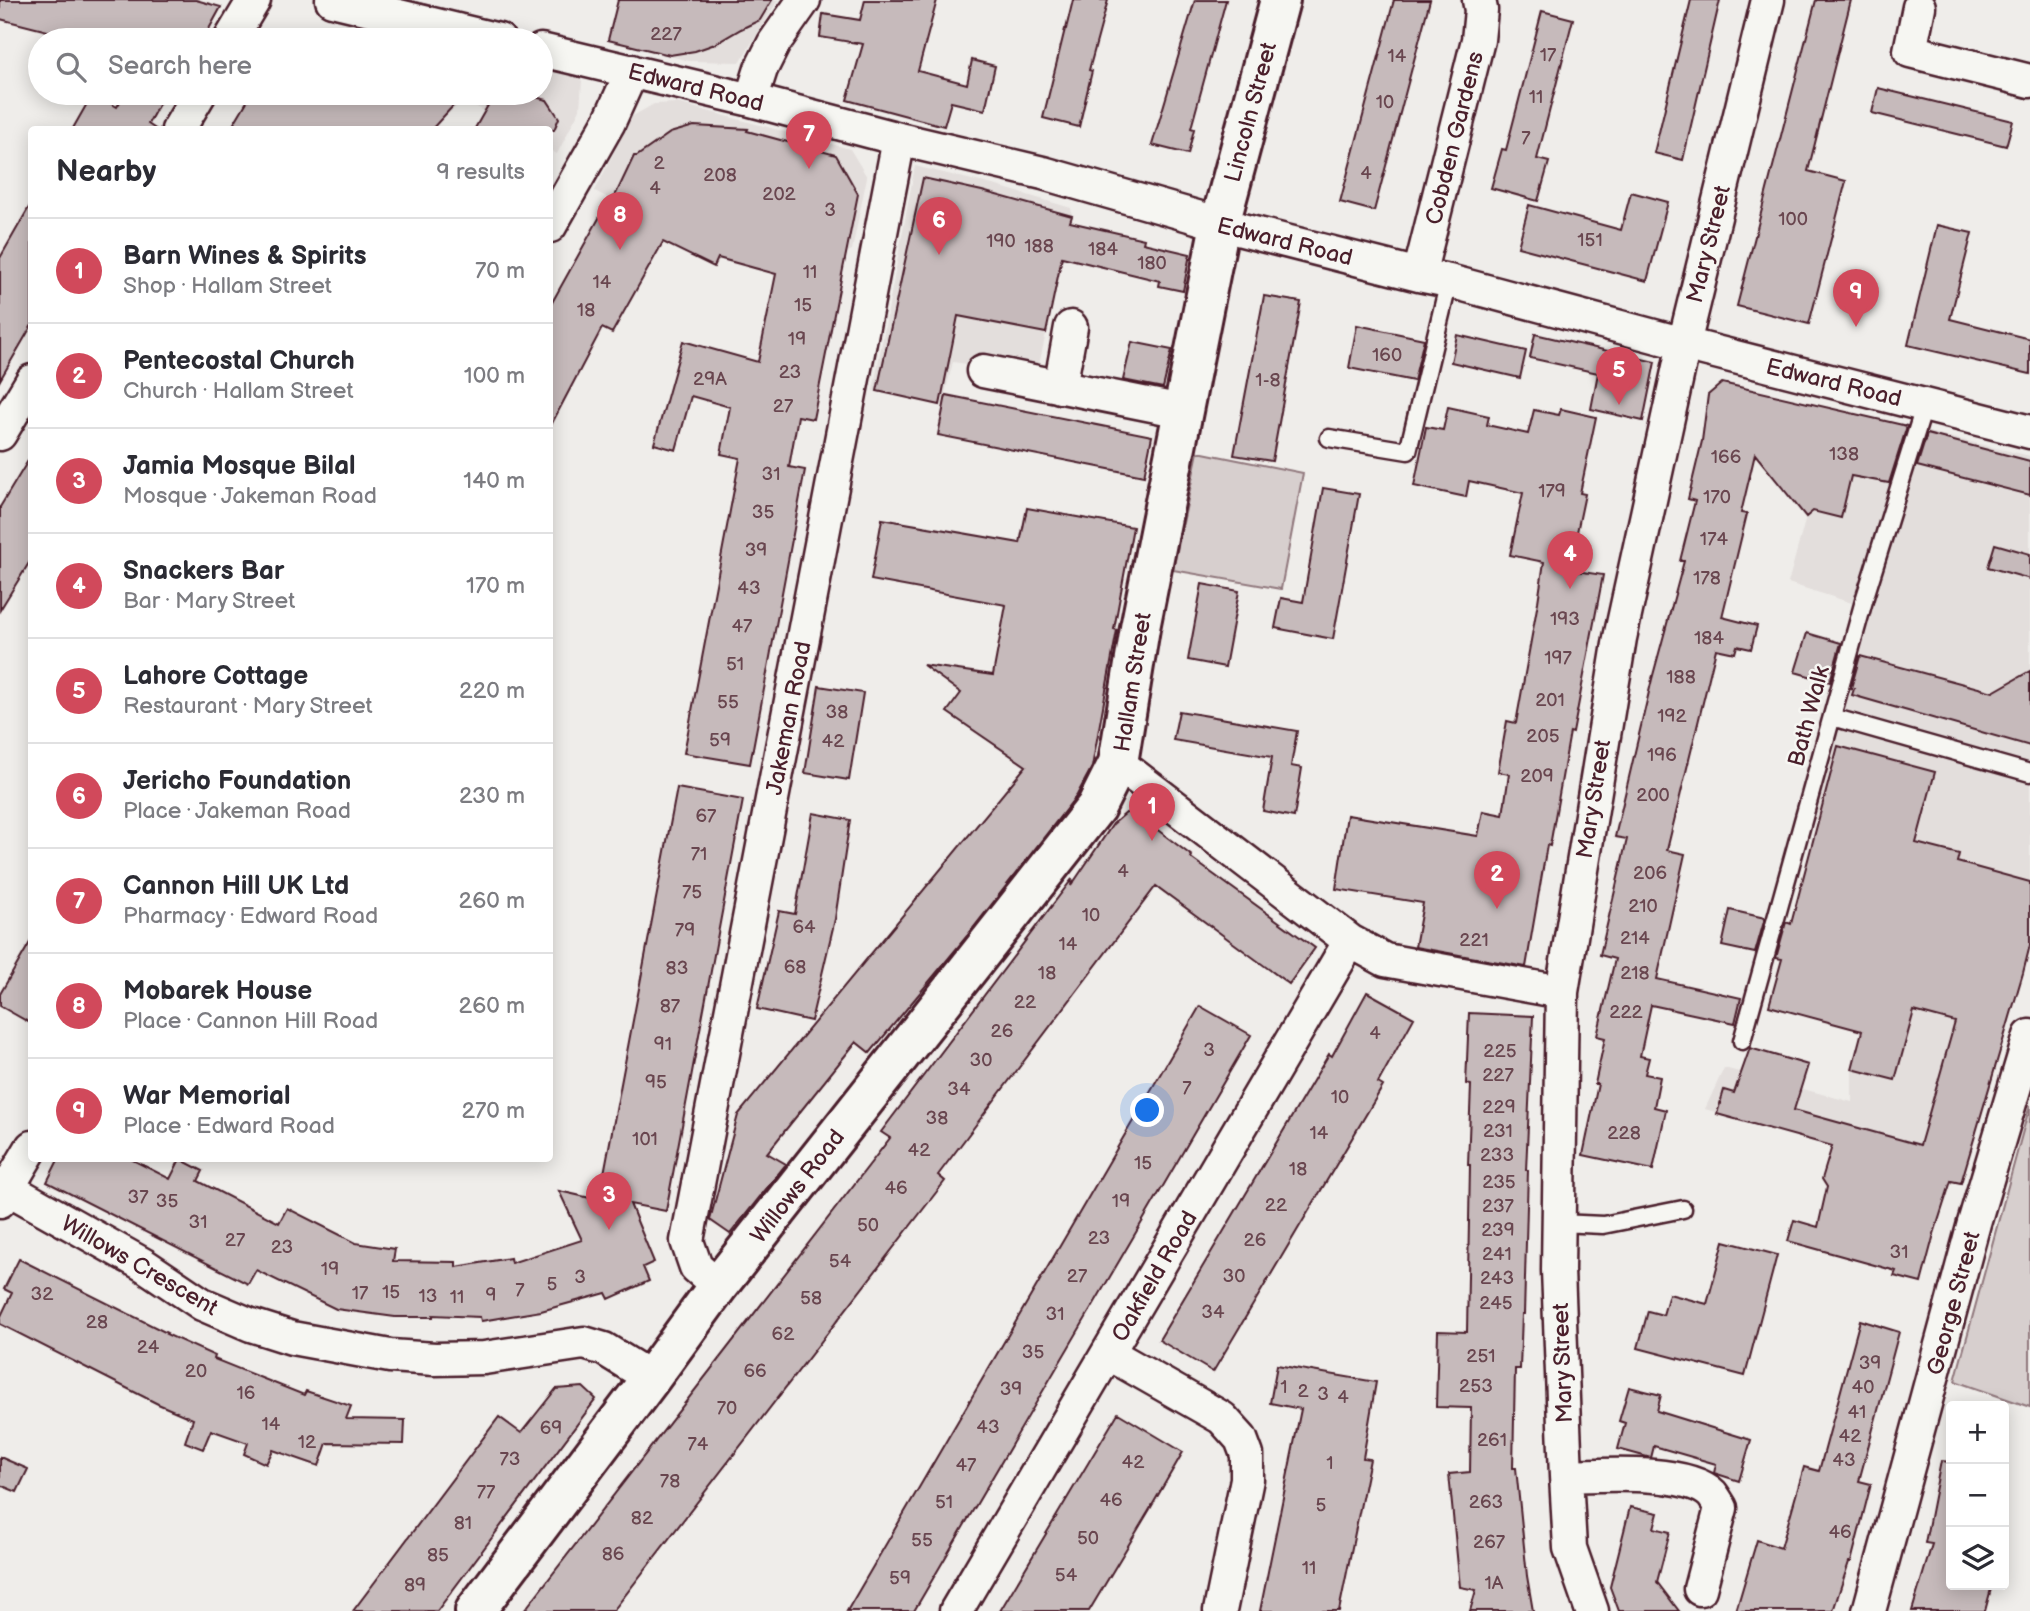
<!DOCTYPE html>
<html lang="en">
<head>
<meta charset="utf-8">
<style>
  body { margin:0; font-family:"Balsamiq Sans",sans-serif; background:#f2f2f3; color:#2b2b33 }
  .controls { position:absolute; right:21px; bottom:21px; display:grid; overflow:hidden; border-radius:7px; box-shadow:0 4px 18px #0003 }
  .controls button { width:63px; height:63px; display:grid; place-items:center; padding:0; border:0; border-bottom:2px solid #e1e1e2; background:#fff; color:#2b2b33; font:35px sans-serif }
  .you { position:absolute; left:1148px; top:1111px; width:24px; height:24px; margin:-18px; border:5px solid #fff; border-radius:50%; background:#1a73e8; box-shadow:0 0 0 10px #1a73e833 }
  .badge { display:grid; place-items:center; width:46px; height:46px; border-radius:50%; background:#d1495b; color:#fff; font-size:23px; font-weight:700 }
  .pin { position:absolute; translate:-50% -58px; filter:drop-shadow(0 2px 4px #0008) }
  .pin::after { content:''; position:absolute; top:37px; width:24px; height:21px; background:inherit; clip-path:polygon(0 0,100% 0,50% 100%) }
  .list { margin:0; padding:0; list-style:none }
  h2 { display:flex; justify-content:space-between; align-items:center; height:91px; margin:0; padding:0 28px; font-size:30px }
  h2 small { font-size:23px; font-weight:400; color:#7c7c81 }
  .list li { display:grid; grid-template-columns:46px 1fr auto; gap:21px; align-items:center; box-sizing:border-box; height:105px; padding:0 28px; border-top:2px solid #e1e1e2 }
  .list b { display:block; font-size:26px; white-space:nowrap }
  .list p { margin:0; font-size:23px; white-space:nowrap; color:#7c7c81 }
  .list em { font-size:23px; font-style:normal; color:#7c7c81 }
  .icon { flex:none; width:38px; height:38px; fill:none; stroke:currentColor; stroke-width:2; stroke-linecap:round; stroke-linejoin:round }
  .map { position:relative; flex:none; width:2030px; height:1611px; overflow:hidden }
  .search { position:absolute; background:#fff; box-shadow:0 4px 18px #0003; left:28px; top:28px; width:525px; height:77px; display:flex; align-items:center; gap:18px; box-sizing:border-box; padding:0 24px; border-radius:38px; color:#7c7c81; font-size:26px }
  .panel { position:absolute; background:#fff; box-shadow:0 4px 18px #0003; left:28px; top:126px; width:525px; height:1036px; border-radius:7px }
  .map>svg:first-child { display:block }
</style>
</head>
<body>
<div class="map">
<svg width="2030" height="1611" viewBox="0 0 2030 1611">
  <rect width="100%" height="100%" fill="#efedea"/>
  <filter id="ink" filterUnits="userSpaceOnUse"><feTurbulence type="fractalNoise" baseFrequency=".0143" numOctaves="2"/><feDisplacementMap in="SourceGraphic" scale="14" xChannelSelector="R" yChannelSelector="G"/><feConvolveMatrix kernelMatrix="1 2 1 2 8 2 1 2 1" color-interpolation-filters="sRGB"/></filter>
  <g filter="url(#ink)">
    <!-- built -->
    <path fill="#e3dedc" d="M617 0H778L740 62 689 61 608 40Z
      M541 64 574 71 582 81 580 109 557 154 550 150V130L515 129 465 100 439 121 317 130 339 93H541Z
      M677 103 850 149 867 177 852 250 847 252 774 237 763 249 759 269 718 258 714 267 700 247 595 191 631 117 654 104Z
      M915 166 997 186 1071 208 1072 216 1037 374 953 362 942 406 873 391Z
      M1722 383 2030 456V945L2023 973 1916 843 1818 821 1795 814 1852 603 1788 583 1806 517 1787 461 1702 440 1707 394Z
      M1914 1011 2003 1035 1961 1183 1705 1109 1724 1068 1852 1102V1069L1895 1080Z"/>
    <!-- green -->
    <path fill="#d7cfce" stroke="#90777c" stroke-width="2" d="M1198 452 1303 473 1281 589 1173 570Z
      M2030 1105V1407L1955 1381Z"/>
    <!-- building -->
    <path fill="#c6babb" stroke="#4a1f2b" stroke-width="2" d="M0 0H196L221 7 203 40H83L0 19Z
      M618 0H772L760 20 741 29 715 44 695 51 670 55 608 40Z
      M865 0H937L918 71 967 84 972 60 995 66 985 110 951 102 944 126 847 100 863 44 820 37 823 14 860 20Z
      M1073 0H1108L1089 70 1092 71 1079 127 1043 118 1065 29H1066Z
      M1195 0H1226L1191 128 1194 129 1188 154 1152 145Z
      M1394 0H1430L1374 211 1340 202Z
      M1691 0H1720L1683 160 1654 153Z
      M1816 0H1851L1808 171 1846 181 1809 324 1737 306Z
      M1542 11 1573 19 1537 159 1549 162 1538 201 1491 188 1502 149 1506 150Z
      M1878 88 2013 121 2006 146 1872 113Z
      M93 93 117 107 125 93H165L148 124 157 130H72Z
      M252 93H465L431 130H230Z
      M495 93H518L547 100 559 118 554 130H474Z
      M694 126 748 129 747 131 836 155 858 194 813 419 798 416 789 467 805 470 750 764 684 753 740 458 721 454 730 407 691 396 676 450 654 444 683 341 758 362 776 274 718 258 714 267 663 242 612 333 602 328 550 427V306L603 211 607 213 634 156H637L670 133Z
      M923 178 982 191 1072 216 1070 222 1144 239 1143 243 1190 254 1183 291 1159 286 1160 281 1062 257 1046 333 958 316 940 405 877 391Z
      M1631 192 1668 202 1647 281 1518 247 1529 205 1621 230Z
      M32 202V325L0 380V258Z
      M1937 225 1972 233 1950 319 2030 339V374L1908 345Z
      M1264 296 1301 302 1272 461 1234 455Z
      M1357 325 1424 339 1414 381 1349 368Z
      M1535 334 1655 362 1643 421 1591 409 1598 373 1530 358Z
      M1457 335 1526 351 1520 378 1451 362Z
      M1132 342 1172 350 1163 388 1123 380Z
      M1722 383 1907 426 1889 483 1851 476 1841 518 1813 511 1806 517 1755 454 1741 513 1747 514 1722 617 1757 626 1751 649 1737 646 1735 653 1716 649 1667 850 1685 854 1657 979 1741 998 1735 1023 1651 1005 1640 1056 1649 1058 1645 1074 1660 1077 1654 1107 1666 1110 1653 1170 1583 1155 1598 1084H1595L1605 1038 1597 1036 1615 959 1600 955 1627 839 1615 837 1652 679 1684 561H1680L1695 501 1688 499 1702 441 1708 395Z
      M946 395 1152 436 1144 476 938 435Z
      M1448 407 1489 416 1487 425 1528 434 1534 410 1559 415 1561 409 1596 417 1580 493 1585 494 1569 570 1603 575 1573 733 1570 732 1550 846 1547 845 1526 967 1415 947 1423 903 1336 889 1347 815 1478 836 1483 811 1503 815 1509 774 1498 772 1507 721 1516 723 1538 602 1544 562 1510 555 1523 493 1469 481 1466 497 1414 486 1426 427 1443 430Z
      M1927 434 2030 461V495L1917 466Z
      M32 454V558L0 610V507Z
      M1323 488 1359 494 1333 639 1275 628 1281 598 1303 602Z
      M1027 508 1133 527 1114 629 1117 630 1092 767 1077 795 967 936 870 1053 856 1042 767 1153 786 1164 730 1234 710 1220 738 1115 1026 766 947 712 961 693 923 665 993 675 1006 605 871 580 882 519 1020 543Z
      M1995 544 2030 554V579L1988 567Z
      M1202 584 1239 591 1225 667 1188 660Z
      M1807 633 1841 643 1830 682 1795 672Z
      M1860 656 1993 692 2030 671V746L1852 695 1854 689 1851 688Z
      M819 686 863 693 849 780 805 773Z
      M1179 711 1297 731 1291 766 1302 768 1294 817 1263 811 1272 757 1173 740Z
      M1838 746 1935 772 1916 843 1959 854 1957 862 2030 882V945L2023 973 1961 1183 1951 1181 1934 1234 1921 1283 1894 1276 1896 1271 1788 1241 1794 1220 1818 1227 1827 1187 1822 1179 1832 1146 1717 1114 1724 1090 1734 1093 1750 1048 1808 1065 1794 1110 1920 1145 1955 1022 1914 1011 1895 1080 1852 1069 1862 1031 1769 1006 1782 959 1776 958 1786 922 1791 924Z
      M677 788 743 800 666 1211 630 1204 654 1262 643 1267 649 1281 609 1299 606 1293 541 1311 481 1321 480 1317 433 1315V1317H395L336 1309 256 1270 248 1284 47 1182 59 1158H129L170 1179 180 1159 203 1171 198 1181 279 1223 287 1208 356 1243 395 1249 393 1261 456 1262V1267L510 1258 511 1263 582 1240 559 1191 599 1200Z
      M1134 812 1192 856 1191 858 1315 948 1289 984 1156 886 938 1175 945 1181 613 1611H524L890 1138 881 1132 1072 879 1071 886 1113 824 1126 813Z
      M813 813 850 820 835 919 811 1021 757 1009 779 911 795 914Z
      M1730 910 1765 918 1755 953 1722 946Z
      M32 939V1024L0 1006V994Z
      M1367 992 1414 1018 1378 1083 1383 1086 1213 1372 1159 1340 1329 1054 1332 1056Z
      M1200 1006 1251 1035 1152 1205 914 1611H847Z
      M1469 1013 1533 1016 1526 1170H1528L1524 1314H1522L1520 1369H1515L1513 1468H1516L1527 1576 1533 1611H1470L1476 1590 1460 1587 1449 1474 1470 1472 1471 1408 1436 1407 1438 1331 1467 1332 1470 1165H1468L1471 1085 1466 1084Z
      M1724 1241 1777 1255 1745 1376 1638 1348 1648 1311 1663 1315 1669 1294 1707 1304Z
      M19 1259 167 1333 166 1334 215 1356 214 1359 304 1395 306 1391 351 1406 346 1419 405 1420 404 1444 327 1443 319 1466 273 1450 266 1464 244 1454 248 1443 211 1430 203 1449 185 1442 193 1419 158 1404 0 1324V1318L12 1293 4 1289Z
      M1860 1320 1899 1332 1859 1481 1871 1484 1851 1562H1849L1833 1611H1736L1757 1540 1781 1548 1804 1467 1819 1471Z
      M1277 1365 1376 1382 1363 1458 1370 1459 1339 1611H1260L1301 1409 1270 1403Z
      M583 1387 596 1399 437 1611H353L499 1417 521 1433 556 1389Z
      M1629 1387 1661 1395 1657 1411 1751 1440 1739 1481 1714 1473 1716 1464 1654 1446 1651 1458 1618 1449 1625 1423 1619 1421Z
      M1118 1413 1183 1452 1150 1509 1089 1611H1000Z
      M0 1457 28 1469 17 1492 0 1485Z
      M1941 1461 1951 1462V1585H1992L1985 1611H1912L1932 1544 1925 1543Z
      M1630 1507 1658 1513 1654 1528 1670 1532 1657 1582 1679 1611H1619L1610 1587Z"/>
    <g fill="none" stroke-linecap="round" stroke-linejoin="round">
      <!-- service casing -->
      <g stroke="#4a1f2b" stroke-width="21">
        <path id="service" d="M1329 438 1408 451 1449 281
          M1832 717 2030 773
          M1742 1041 1865 597 1925 404
          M1559 1223 1603 1225 1683 1209"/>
      </g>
      <!-- minor casing -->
      <g stroke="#4a1f2b" stroke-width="37">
        <path id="minor" d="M332 0 499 40
          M1919 7 1910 51 2030 81
          M230 40 254 0
          M541 50 751 100 899 139 1043 173 1242 230 1419 275 1449 281 1684 344 2030 432
          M751 100 761 69 774 43 804 0
          M178 130 200 93
          M550 226 609 122 632 71
          M1419 275 1478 40 1481 10 1479 0
          M983 371 1182 411
          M1060 387 1071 327
          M0 434 32 381
          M1118 763 1350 941 1385 960 1562 992
          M0 1184 144 1265 202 1304 251 1325 292 1338 390 1356 435 1359 484 1358 584 1343 604 1349 651 1378
          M0 1201 32 1147
          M718 1286 696 1267 687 1241 899 139
          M1108 1353 1222 1418 1241 1439 1247 1455V1479L1220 1611
          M1566 1476C1601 1475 1687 1469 1712 1494 1715 1498 1718 1503 1721 1508L1700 1589
          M956 1611 1350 941
          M1592 1611 1570 1548 1566 1476 1558 1270 1562 992 1620 638 1684 344 1768 0
          M1869 1611 1974 1223 2030 1036"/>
      </g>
      <!-- tertiary casing -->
      <g stroke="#4a1f2b" stroke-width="44">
        <path id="tertiary" d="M475 1611 651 1378 718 1286 1096 807 1118 763 1140 628 1220 224 1280 0"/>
      </g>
      <!-- service -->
      <use href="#service" stroke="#f6f6f2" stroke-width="16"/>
      <!-- minor -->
      <use href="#minor" stroke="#f6f6f2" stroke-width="32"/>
      <!-- tertiary -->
      <use href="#tertiary" stroke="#f6f6f2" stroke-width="38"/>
    </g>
  </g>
  <g text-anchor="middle" stroke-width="5" stroke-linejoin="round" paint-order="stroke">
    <!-- number labels -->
    <g font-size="19" fill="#69464f">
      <text x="666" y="40">227</text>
      <text x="1548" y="61">17</text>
      <text x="1397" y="62">14</text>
      <text x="1536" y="103">11</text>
      <text x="1385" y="108">10</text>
      <text x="1526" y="144">7</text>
      <text x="659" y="169">2</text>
      <text x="1366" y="179">4</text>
      <text x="720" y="181">208</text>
      <text x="655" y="194">4</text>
      <text x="779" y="200">202</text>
      <text x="830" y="216">3</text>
      <text x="1793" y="225">100</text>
      <text x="1590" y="246">151</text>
      <text x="1001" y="247">190</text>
      <text x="1039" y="252">188</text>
      <text x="1103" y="255">184</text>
      <text x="1152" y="269">180</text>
      <text x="810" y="278">11</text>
      <text x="602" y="288">14</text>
      <text x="803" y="311">15</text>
      <text x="586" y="316">18</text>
      <text x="797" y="345">19</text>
      <text x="1387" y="361">160</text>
      <text x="790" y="378">23</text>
      <text x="710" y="385">29A</text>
      <text x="1268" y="386">1-8</text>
      <text x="783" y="412">27</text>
      <text x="1844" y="460">138</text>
      <text x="1726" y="463">166</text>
      <text x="771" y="480">31</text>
      <text x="1552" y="497">179</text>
      <text x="1717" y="503">170</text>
      <text x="763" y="518">35</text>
      <text x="1714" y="545">174</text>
      <text x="756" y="556">39</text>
      <text x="1707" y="584">178</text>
      <text x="749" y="594">43</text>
      <text x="1565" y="625">193</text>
      <text x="742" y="632">47</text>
      <text x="1709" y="644">184</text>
      <text x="1558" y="664">197</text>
      <text x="735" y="670">51</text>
      <text x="1681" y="683">188</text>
      <text x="1550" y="706">201</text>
      <text x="728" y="708">55</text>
      <text x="837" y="718">38</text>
      <text x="1672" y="722">192</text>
      <text x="1543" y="742">205</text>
      <text x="720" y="746">59</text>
      <text x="833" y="747">42</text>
      <text x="1662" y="761">196</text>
      <text x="1537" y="782">209</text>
      <text x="1653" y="801">200</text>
      <text x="706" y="822">67</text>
      <text x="699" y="860">71</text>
      <text x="1123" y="877">4</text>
      <text x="1650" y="879">206</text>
      <text x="692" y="898">75</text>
      <text x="1643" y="912">210</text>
      <text x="1091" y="921">10</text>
      <text x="804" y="933">64</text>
      <text x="685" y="936">79</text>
      <text x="1635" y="944">214</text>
      <text x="1474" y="946">221</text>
      <text x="1068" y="950">14</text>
      <text x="795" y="973">68</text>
      <text x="677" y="974">83</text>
      <text x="1047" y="979">18</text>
      <text x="1635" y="979">218</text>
      <text x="1025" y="1008">22</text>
      <text x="670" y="1012">87</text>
      <text x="1626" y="1018">222</text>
      <text x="1002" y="1037">26</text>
      <text x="1375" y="1039">4</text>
      <text x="663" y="1050">91</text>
      <text x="1209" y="1056">3</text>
      <text x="1500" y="1057">225</text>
      <text x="981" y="1066">30</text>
      <text x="1498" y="1081">227</text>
      <text x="656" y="1088">95</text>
      <text x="1187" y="1094">7</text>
      <text x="959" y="1095">34</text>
      <text x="1340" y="1103">10</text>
      <text x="1499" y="1113">229</text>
      <text x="937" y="1124">38</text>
      <text x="1498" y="1137">231</text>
      <text x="1319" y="1139">14</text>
      <text x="1624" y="1139">228</text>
      <text x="645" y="1145">101</text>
      <text x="919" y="1156">42</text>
      <text x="1497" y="1161">233</text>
      <text x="1143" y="1169">15</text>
      <text x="1298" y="1175">18</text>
      <text x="1499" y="1188">235</text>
      <text x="896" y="1194">46</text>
      <text x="138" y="1203">37</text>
      <text x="167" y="1207">35</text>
      <text x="1121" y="1207">19</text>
      <text x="1276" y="1211">22</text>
      <text x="1498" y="1212">237</text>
      <text x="198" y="1228">31</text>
      <text x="868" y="1231">50</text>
      <text x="1498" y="1236">239</text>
      <text x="1099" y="1244">23</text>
      <text x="235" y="1246">27</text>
      <text x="1255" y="1246">26</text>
      <text x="282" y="1253">23</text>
      <text x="1899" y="1258">31</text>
      <text x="1497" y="1260">241</text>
      <text x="840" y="1267">54</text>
      <text x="330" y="1275">19</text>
      <text x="1077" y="1282">27</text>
      <text x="1234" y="1282">30</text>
      <text x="580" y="1283">3</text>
      <text x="1497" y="1284">243</text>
      <text x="552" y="1290">5</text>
      <text x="520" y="1296">7</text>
      <text x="391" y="1298">15</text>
      <text x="360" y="1299">17</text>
      <text x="42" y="1300">32</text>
      <text x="491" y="1301">9</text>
      <text x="428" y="1302">13</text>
      <text x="457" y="1303">11</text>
      <text x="811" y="1304">58</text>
      <text x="1496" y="1309">245</text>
      <text x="1213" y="1318">34</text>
      <text x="1055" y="1320">31</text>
      <text x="97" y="1328">28</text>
      <text x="783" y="1340">62</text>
      <text x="148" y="1353">24</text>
      <text x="1033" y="1358">35</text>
      <text x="1481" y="1362">251</text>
      <text x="1870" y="1369">39</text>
      <text x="196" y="1377">20</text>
      <text x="755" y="1377">66</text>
      <text x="1476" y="1392">253</text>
      <text x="1284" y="1393">1</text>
      <text x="1863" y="1393">40</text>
      <text x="1011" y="1395">39</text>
      <text x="1303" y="1397">2</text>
      <text x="246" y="1399">16</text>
      <text x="1323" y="1400">3</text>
      <text x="1343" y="1403">4</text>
      <text x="727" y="1414">70</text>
      <text x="1857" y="1418">41</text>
      <text x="271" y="1430">14</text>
      <text x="988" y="1433">43</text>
      <text x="551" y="1434">69</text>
      <text x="1850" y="1442">42</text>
      <text x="1492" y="1446">261</text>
      <text x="307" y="1448">12</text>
      <text x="698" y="1450">74</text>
      <text x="510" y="1465">73</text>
      <text x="1844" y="1466">43</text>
      <text x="1133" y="1468">42</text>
      <text x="1330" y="1469">1</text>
      <text x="966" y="1471">47</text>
      <text x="670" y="1487">78</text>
      <text x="486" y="1498">77</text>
      <text x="1111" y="1506">46</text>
      <text x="944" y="1508">51</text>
      <text x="1486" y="1508">263</text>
      <text x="1321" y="1511">5</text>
      <text x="642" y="1524">82</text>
      <text x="463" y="1529">81</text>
      <text x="1840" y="1538">46</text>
      <text x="1088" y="1544">50</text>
      <text x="922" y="1546">55</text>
      <text x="1489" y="1548">267</text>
      <text x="613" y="1560">86</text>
      <text x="438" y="1561">85</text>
      <text x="1309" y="1574">11</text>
      <text x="1066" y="1581">54</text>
      <text x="900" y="1584">59</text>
      <text x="1494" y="1589">1A</text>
      <text x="415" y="1591">89</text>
    </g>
    <!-- street labels -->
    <g font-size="23" fill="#4a1f2b" stroke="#f6f6f2">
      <text transform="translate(696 87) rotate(14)" y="8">Edward Road</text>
      <text transform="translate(1250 112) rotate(-75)" y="8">Lincoln Street</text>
      <text transform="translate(1454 138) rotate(-76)" y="8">Cobden Gardens</text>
      <text transform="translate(1285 241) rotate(14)" y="8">Edward Road</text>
      <text transform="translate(1708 244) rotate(-76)" y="8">Mary Street</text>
      <text transform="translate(1834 382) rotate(14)" y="8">Edward Road</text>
      <text transform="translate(1132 682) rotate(-81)" y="8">Hallam Street</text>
      <text transform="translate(1808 716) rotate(-75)" y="8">Bath Walk</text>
      <text transform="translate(788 718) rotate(-79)" y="8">Jakeman Road</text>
      <text transform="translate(1593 799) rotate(-81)" y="8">Mary Street</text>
      <text transform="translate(797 1186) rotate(-52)" y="8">Willows Road</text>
      <text transform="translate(140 1265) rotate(30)" y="8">Willows Crescent</text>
      <text transform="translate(1154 1276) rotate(-60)" y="8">Oakfield Road</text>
      <text transform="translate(1953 1303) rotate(-75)" y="8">George Street</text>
      <text transform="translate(1562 1363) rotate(-92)" y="8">Mary Street</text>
    </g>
  </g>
</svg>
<div class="controls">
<button>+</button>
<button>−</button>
<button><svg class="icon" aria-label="layers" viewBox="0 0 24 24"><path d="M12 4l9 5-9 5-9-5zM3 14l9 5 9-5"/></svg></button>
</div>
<div class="you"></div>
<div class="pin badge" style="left:1152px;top:841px">1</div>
<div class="pin badge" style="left:1497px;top:909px">2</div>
<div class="pin badge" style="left:609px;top:1230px">3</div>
<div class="pin badge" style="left:1570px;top:589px">4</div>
<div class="pin badge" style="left:1619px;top:405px">5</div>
<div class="pin badge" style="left:939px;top:255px">6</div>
<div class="pin badge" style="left:809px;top:169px">7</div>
<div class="pin badge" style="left:620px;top:250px">8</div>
<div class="pin badge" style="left:1856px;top:327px">9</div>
<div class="search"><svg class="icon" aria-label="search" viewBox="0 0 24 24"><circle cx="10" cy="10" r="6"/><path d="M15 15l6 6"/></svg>Search here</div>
<section class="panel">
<h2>Nearby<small>9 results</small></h2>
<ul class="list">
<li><span class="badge">1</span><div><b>Barn Wines &amp; Spirits</b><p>Shop · Hallam Street</p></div><em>70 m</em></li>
<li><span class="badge">2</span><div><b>Pentecostal Church</b><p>Church · Hallam Street</p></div><em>100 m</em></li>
<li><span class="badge">3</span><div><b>Jamia Mosque Bilal</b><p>Mosque · Jakeman Road</p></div><em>140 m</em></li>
<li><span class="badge">4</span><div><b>Snackers Bar</b><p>Bar · Mary Street</p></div><em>170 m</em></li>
<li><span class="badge">5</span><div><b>Lahore Cottage</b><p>Restaurant · Mary Street</p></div><em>220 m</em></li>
<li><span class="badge">6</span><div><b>Jericho Foundation</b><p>Place · Jakeman Road</p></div><em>230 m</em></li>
<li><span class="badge">7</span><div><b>Cannon Hill UK Ltd</b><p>Pharmacy · Edward Road</p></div><em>260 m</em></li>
<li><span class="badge">8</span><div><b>Mobarek House</b><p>Place · Cannon Hill Road</p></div><em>260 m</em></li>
<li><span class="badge">9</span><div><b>War Memorial</b><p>Place · Edward Road</p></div><em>270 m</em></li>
</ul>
</section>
</div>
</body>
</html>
